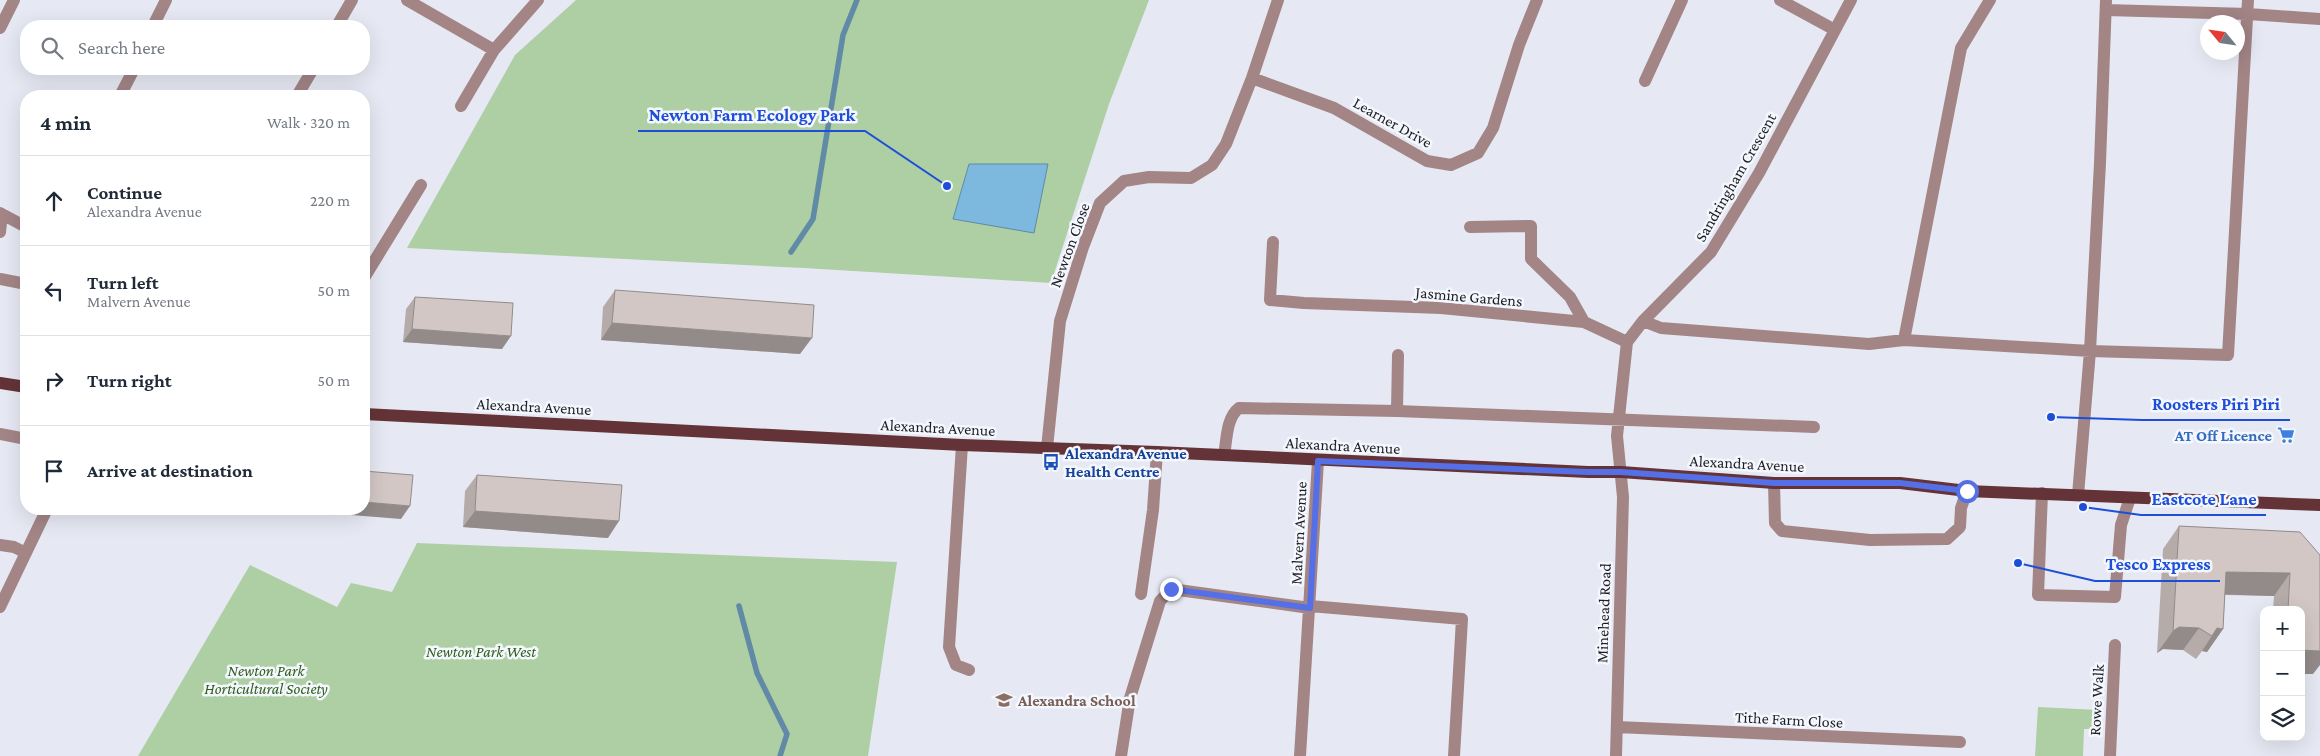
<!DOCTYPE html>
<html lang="en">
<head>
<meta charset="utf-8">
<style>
  body { margin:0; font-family:"Crimson Pro",serif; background:#f6f6f7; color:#1f2937 }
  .controls { position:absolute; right:15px; bottom:15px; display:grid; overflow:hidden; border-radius:10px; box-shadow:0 5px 20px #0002 }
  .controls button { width:45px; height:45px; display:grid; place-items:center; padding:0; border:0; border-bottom:1px solid #e0e1e3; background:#fff; color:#1f2937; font:25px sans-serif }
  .compass { position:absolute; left:2200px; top:15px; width:45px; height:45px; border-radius:50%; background:#fff; box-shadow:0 5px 20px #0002; rotate:299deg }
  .stop { position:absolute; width:15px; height:15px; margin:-11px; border:4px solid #5570e6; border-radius:50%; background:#fff }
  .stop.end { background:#5570e6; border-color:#fff; box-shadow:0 1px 5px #0008 }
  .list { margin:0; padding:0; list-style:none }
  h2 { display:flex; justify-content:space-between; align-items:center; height:65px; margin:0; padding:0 20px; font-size:21px }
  h2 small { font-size:16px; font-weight:400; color:#747a83 }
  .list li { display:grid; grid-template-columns:32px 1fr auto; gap:15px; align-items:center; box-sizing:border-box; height:90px; padding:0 20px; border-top:1px solid #e0e1e3 }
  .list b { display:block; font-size:19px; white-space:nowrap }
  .list p { margin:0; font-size:16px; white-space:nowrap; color:#747a83 }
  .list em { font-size:16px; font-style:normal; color:#747a83 }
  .icon { flex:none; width:28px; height:28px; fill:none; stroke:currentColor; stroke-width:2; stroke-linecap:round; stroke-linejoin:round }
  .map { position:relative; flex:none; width:2320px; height:756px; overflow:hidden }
  .search { position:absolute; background:#fff; box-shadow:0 5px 20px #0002; left:20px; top:20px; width:350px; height:55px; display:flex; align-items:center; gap:12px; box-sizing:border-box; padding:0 18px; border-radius:20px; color:#747a83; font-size:19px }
  .panel { position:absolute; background:#fff; box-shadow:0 5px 20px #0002; left:20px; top:90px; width:350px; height:425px; border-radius:20px }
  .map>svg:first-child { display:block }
</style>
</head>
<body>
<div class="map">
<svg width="2320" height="756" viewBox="0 0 2320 756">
  <rect width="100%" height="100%" fill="#e6e9f3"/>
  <!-- green -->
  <path fill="#aecea3" d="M576 0H1149L1109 104 1051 283 804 268 407 248 515 55Z
    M417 543 897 562 868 756H138L250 565 337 607 351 583 392 592Z
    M2038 707 2098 710V729H2084L2083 756H2035Z"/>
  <!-- water -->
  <path fill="#7db8df" stroke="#608aa6" d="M969 164H1048L1034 233 953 219Z"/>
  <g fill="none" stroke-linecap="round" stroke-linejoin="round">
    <!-- stream -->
    <path stroke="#608aa6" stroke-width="5.5" d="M791 252 813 219 843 35 857 0
      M739 606 757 673 787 734 780 756"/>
    <!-- minor -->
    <path stroke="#a38586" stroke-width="12" d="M407 0 494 50
      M1780 0 1835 30
      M2106 10 2248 14 2320 19
      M153 26 166 0
      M337 26 352 0
      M0 28 14 0
      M1252 78 1334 108 1427 161 1451 165 1478 153 1493 128 1519 45 1537 0
      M1645 81 1682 0
      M120 96 134 69
      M297 96 313 69
      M461 106 494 50 538 0
      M0 213 26 227
      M1470 227 1531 226V259L1570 297 1584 322
      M0 232 2 214
      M1273 242 1270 300 1304 303 1441 308 1584 322 1627 342
      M364 278 421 185
      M0 279 26 284
      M1643 321 1661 328 1869 344 1904 340 2090 351 2228 355 2248 0
      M1904 340 1961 48 1990 0
      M1397 411 1398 355
      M0 434 26 439
      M962 445 949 647 956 665 969 670
      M1047 448 1060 321 1083 247 1100 203 1124 181 1149 177 1191 178 1212 165 1226 144 1252 78 1278 0
      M1224 455C1227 440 1226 418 1239 408L1397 411 1814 427
      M1774 483 1775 523 1782 531 1870 540 1947 539 1960 527 1961 508 1967 491
      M2042 493 2038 595 2115 597 2121 525 2130 498
      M2078 495 2090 351 2100 163 2106 0
      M0 545 14 547 26 553
      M1141 594 1153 510 1157 452
      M1310 606 1462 619 1454 756
      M0 607 47 509
      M1617 727 1960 742
      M1121 756 1130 698 1160 601 1171 589 1310 608
      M1300 756 1318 461
      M1616 756 1623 497 1617 436 1627 342 1643 321 1711 252 1759 173 1851 0
      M2110 756 2115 645"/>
    <!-- major -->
    <path stroke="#643337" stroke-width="12" d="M0 383 26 387
      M364 414 962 445 1157 452 1588 472H1621L1774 483H1900L1967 491 2320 505"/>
  </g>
  <!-- wall -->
  <path fill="#b5aba9" d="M615 290 800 354 601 340 603 307Z
    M415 297 502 349 403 342 406 309Z
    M477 475 608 538 463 527 465 491Z
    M2179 526 2300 532 2313 674H2301V610H2273L2274 596 2225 595 2223 629 2207 652 2202 651 2196 659 2183 650 2163 649 2157 653 2163 549Z"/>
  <!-- shaded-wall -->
  <path fill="#938b8a" d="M612 323 812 338 800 354 601 340Z
    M412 329 511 336 502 349 403 342Z
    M364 502 410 506 401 519 301 511 302 509H364Z
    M475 511 619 521 608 538 463 527Z
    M2226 572 2290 573 2274 596 2210 594Z
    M2179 627 2199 628 2183 650 2163 649 2157 653 2173 631Z
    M2217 628 2223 629 2207 652 2202 651Z
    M2301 650 2320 651V665L2313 674H2301Z"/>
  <!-- building -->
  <path fill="#d2c7c5" stroke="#938b8a" d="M615 290 814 305 812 338 612 323Z
    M415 297 513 303 511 336 412 329Z
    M364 471 413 475 410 506 364 502Z
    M477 475 622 485 619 521 475 511Z
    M2179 526 2300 532 2320 555V651L2301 650V610H2288L2290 573 2226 572 2223 629 2217 628 2212 636 2199 628 2179 627 2173 631Z"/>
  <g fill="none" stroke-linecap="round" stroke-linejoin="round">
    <!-- route -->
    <path stroke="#5570e6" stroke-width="6" d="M1171 589 1310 608 1318 461 1588 472H1621L1774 483H1900L1967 491"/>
  </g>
  <!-- icons -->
  <defs>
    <g id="supermarket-bare" transform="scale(1.35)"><path d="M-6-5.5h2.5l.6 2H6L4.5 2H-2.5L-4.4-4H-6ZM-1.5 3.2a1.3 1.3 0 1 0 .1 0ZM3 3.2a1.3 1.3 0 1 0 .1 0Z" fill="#3f7fe0" stroke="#f4f7fe" stroke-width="2.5" paint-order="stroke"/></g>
    <g id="bus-bare" transform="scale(1.35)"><path d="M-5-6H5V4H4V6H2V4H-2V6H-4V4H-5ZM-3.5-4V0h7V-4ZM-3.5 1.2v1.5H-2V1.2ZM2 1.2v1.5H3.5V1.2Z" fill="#1a4fb4" stroke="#f4f7fe" stroke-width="2.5" paint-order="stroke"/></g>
    <g id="school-bare" transform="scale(1.35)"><path d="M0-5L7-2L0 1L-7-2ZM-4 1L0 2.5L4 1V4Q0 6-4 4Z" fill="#8d6e63" stroke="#f4f7fe" stroke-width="2.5" paint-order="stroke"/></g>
  </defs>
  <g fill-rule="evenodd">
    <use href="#supermarket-bare" x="2286" y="435"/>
    <use href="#bus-bare" x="1051" y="462"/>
    <use href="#school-bare" x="1004" y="700"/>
  </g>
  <g text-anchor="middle" stroke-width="5" stroke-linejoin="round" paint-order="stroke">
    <!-- street labels -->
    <g font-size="16" fill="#1d1e21" stroke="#f4f7fe">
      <text transform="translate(1393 122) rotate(29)" y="6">Learner Drive</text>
      <text transform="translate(1735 177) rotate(-60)" y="6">Sandringham Crescent</text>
      <text transform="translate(1069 245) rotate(-70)" y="6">Newton Close</text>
      <text transform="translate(1469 296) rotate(5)" y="6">Jasmine Gardens</text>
      <text transform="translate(534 406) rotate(3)" y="6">Alexandra Avenue</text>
      <text transform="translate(938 427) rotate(3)" y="6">Alexandra Avenue</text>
      <text transform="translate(1343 445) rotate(3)" y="6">Alexandra Avenue</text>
      <text transform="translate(1747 463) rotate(3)" y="6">Alexandra Avenue</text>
      <text transform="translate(1298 533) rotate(-87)" y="6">Malvern Avenue</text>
      <text transform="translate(1603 613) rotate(-88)" y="6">Minehead Road</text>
      <text transform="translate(2096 700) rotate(-87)" y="6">Rowe Walk</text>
      <text transform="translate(1789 719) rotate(3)" y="6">Tithe Farm Close</text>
    </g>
    <!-- shop labels -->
    <g font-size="16" font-weight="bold" fill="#366cbe" stroke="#f4f7fe" text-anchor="end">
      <text x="2272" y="441">AT Off Licence</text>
    </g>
    <!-- transit labels -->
    <g font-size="16" font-weight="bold" fill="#164399" stroke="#f4f7fe" text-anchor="start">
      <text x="1065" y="459">Alexandra Avenue<tspan x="1065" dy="18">Health Centre</tspan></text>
    </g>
    <!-- park labels -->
    <g font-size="16" font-style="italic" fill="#2f5e18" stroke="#f4f7fe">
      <text x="481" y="657">Newton Park West</text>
      <text x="266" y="676">Newton Park<tspan x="266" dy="18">Horticultural Society</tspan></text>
    </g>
    <!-- education labels -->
    <g font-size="16" font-weight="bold" fill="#785e54" stroke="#f4f7fe" text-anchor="start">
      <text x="1018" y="706">Alexandra School</text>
    </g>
  </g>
  <!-- callouts -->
  <path fill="none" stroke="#1d4ed8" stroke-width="2" d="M947 186L865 131H638M2051 417L2142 420H2290M2083 507L2141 515H2266M2018 563L2095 581H2220"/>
  <g fill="#1d4ed8" stroke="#f4f7fe" stroke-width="2">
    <circle cx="947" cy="186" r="5"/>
    <circle cx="2051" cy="417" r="5"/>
    <circle cx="2083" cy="507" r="5"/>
    <circle cx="2018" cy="563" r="5"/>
  </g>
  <g font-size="18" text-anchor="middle" font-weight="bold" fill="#1d4ed8" stroke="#f4f7fe" stroke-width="5" stroke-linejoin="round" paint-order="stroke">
    <text x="752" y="121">Newton Farm Ecology Park</text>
    <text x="2216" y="410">Roosters Piri Piri</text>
    <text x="2204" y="505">Eastcote Lane</text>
    <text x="2158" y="570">Tesco Express</text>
  </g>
</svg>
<div class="controls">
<button>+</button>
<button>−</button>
<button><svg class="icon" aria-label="layers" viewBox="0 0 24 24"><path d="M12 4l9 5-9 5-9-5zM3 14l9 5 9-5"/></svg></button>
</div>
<svg class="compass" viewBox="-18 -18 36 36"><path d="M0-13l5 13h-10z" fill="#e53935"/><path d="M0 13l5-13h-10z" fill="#747a83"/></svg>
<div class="stop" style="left:1967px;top:491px"></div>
<div class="stop end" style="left:1171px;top:589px"></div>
<div class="search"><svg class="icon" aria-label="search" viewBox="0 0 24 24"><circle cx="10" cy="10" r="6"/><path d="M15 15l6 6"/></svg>Search here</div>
<section class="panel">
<h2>4 min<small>Walk · 320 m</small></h2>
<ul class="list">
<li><svg class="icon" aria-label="ahead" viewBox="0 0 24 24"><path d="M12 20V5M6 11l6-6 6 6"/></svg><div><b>Continue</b><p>Alexandra Avenue</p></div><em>220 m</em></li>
<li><svg class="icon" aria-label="left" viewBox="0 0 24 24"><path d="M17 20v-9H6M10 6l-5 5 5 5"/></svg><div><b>Turn left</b><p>Malvern Avenue</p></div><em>50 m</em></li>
<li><svg class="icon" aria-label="right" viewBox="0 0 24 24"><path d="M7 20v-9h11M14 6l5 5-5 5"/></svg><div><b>Turn right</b></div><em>50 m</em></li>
<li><svg class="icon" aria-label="arrive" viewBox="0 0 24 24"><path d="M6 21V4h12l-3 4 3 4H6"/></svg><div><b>Arrive at destination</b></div></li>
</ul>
</section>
</div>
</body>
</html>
